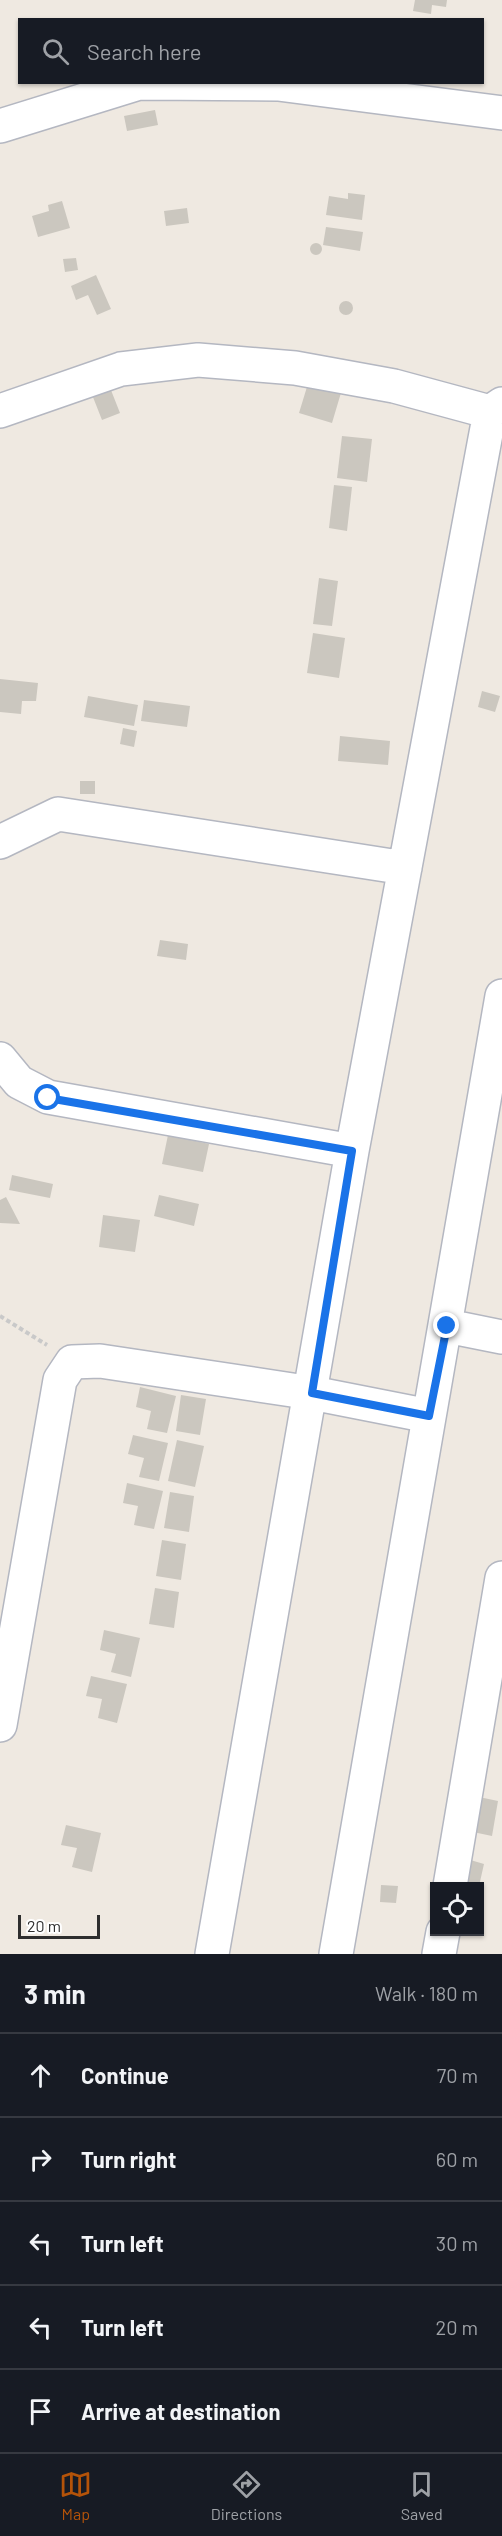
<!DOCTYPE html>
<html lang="en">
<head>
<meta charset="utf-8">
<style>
  body { margin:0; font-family:Barlow,sans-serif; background:#20242c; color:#f1f3f6 }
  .controls { position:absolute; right:18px; bottom:18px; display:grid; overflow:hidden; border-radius:0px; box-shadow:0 2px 4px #0004 }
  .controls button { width:54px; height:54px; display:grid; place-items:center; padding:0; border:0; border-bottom:2px solid #363941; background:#171b24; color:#f1f3f6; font:30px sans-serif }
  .scale { position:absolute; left:18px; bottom:15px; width:82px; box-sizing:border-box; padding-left:6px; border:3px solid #2e2e2e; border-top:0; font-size:16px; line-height:21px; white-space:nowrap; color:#2e2e2e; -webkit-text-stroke:4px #fff; paint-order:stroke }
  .stop { position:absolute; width:18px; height:18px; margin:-14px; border:4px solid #1a73e8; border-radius:50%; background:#fff }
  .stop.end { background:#1a73e8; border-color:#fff; box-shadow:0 2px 6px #0008 }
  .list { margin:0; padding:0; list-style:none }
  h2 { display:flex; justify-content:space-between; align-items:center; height:78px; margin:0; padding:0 24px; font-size:26px }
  h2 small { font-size:20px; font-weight:400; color:#9ea1a6 }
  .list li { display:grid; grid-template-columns:39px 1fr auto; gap:18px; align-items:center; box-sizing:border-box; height:84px; padding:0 24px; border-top:2px solid #363941 }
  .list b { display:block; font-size:22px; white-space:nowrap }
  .list em { font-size:20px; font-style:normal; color:#9ea1a6 }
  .icon { flex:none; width:33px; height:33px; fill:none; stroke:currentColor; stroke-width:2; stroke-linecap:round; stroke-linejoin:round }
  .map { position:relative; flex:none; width:502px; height:1954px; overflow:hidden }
  .search { position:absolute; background:#171b24; box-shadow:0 2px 4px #0004; left:18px; right:18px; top:18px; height:66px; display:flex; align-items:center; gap:15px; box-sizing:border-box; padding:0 21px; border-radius:0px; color:#9ea1a6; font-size:22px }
  .sheet { height:498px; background:#171b24 }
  nav { display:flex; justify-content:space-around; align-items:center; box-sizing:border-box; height:84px; border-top:2px solid #363941; background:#171b24; font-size:16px; color:#9ea1a6 }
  nav a { display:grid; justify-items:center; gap:3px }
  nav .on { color:#b45309 }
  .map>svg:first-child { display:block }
</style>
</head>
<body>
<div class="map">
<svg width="502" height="1954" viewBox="0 0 502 1954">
  <rect width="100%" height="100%" fill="#efe9e1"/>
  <!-- building -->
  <path fill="#cbc7bf" d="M415 0H447L446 7 432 5 431 14 413 11Z
    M155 110 158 125 127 131 124 116Z
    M348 193 365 195 362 220 326 215 329 196 348 199Z
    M62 201 70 228 38 237 32 216 49 211 48 205Z
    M187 208 189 223 166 226 164 211Z
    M326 227 363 232 360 251 323 245Z
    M310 249a6 6 0 1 1 12 0a6 6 0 1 1-12 0Z
    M76 258 78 270 65 272 63 259Z
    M96 275 111 309 97 315 88 295 76 300 71 286Z
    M339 308a7 7 0 1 1 14 0a7 7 0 1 1-14 0Z
    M310 377 343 386 332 423 299 413Z
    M107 380 120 413 102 420 89 387Z
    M342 436 372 439 367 482 337 478Z
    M334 485 352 487 347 531 329 528Z
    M319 578 338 581 332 626 313 624Z
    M313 633 345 638 339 678 307 673Z
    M0 679 38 683 36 701H22L21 714 0 712Z
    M482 691 500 696 495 712 478 707Z
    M88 696 138 705 134 726 84 717Z
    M144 700 190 706 187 727 141 721Z
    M123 728 137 731 134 747 120 744Z
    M340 736 390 741 388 765 338 761Z
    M80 781H95V794H80Z
    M160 940 188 944 186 960 157 956Z
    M168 1135 209 1144 203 1172 162 1164Z
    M12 1175 53 1184 50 1198 9 1190Z
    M159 1195 199 1204 194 1226 154 1216Z
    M6 1197 20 1224 0 1223V1200Z
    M103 1215 140 1220 135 1252 99 1247Z
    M140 1387 176 1396 167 1433 147 1429 151 1411 136 1407Z
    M181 1395 206 1399 200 1435 176 1431Z
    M133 1435 168 1443 159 1481 139 1477 144 1458 128 1454Z
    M177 1440 204 1446 195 1487 168 1481Z
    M127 1483 163 1491 154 1529 134 1525 138 1506 123 1503Z
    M170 1492 194 1496 189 1532 164 1528Z
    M162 1540 186 1544 181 1580 156 1576Z
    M155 1588 179 1592 174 1628 149 1624Z
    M104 1630 140 1638 131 1677 111 1672 116 1654 100 1650Z
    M91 1676 127 1684 117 1723 98 1718 102 1699 86 1696Z
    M479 1797 498 1801 492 1836 473 1832Z
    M66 1825 101 1833 92 1872 72 1867 77 1848 61 1845Z
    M467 1859 484 1864 479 1886 463 1883Z
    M381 1885 398 1886 396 1903 380 1902Z"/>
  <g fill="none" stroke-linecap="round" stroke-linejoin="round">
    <!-- minor casing -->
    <g stroke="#b4b7c1" stroke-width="36">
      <path id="minor" d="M0 126 139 83 278 84 502 113
        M0 411 121 369 198 360 295 368 394 386 490 412
        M0 842 58 814 405 868
        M0 1059 19 1082 48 1097 352 1151
        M447 1326 502 1337
        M0 1725 60 1380 72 1362 100 1361 312 1393 429 1416
        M450 1886 502 1578
        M212 1954 352 1151 490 412 502 404
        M336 1954C391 1635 449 1316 502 996
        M439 1954 443 1932"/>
    </g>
    <!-- path -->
    <path stroke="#c9c9c9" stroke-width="4" stroke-dasharray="4.5 3" stroke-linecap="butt" d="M0 1316 47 1345"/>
    <!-- minor -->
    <use href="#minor" stroke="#fff" stroke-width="33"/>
  </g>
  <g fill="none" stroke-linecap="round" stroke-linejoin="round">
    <!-- route -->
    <path stroke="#1a73e8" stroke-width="8" d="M48 1098 352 1151 312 1393 429 1416 447 1326"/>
  </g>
</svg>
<div class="controls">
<button><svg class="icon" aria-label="locate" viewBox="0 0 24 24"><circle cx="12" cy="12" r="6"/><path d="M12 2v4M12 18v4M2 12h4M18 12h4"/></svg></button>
</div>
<div class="scale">20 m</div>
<div class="stop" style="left:48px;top:1098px"></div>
<div class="stop end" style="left:447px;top:1326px"></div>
<div class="search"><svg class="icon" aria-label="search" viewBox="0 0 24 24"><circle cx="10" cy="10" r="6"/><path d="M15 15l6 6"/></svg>Search here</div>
</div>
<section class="sheet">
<h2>3 min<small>Walk · 180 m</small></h2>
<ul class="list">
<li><svg class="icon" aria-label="ahead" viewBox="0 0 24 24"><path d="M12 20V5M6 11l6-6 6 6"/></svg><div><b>Continue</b></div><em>70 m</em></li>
<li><svg class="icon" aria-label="right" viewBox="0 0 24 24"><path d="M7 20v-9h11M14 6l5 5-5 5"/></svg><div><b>Turn right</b></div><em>60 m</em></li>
<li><svg class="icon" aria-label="left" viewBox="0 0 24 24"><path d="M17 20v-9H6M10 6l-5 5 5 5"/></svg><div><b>Turn left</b></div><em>30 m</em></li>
<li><svg class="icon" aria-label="left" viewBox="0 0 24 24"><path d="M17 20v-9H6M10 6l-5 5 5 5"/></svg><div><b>Turn left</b></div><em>20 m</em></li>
<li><svg class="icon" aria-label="arrive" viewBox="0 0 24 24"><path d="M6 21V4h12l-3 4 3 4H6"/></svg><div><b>Arrive at destination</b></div></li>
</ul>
</section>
<nav>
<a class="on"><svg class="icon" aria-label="map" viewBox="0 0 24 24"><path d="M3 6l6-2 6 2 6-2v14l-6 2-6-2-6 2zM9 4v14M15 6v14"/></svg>Map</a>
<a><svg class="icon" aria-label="directions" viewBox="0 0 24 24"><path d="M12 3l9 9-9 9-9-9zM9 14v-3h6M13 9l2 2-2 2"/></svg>Directions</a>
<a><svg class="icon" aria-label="saved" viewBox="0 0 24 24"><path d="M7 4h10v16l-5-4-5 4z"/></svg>Saved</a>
</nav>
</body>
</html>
